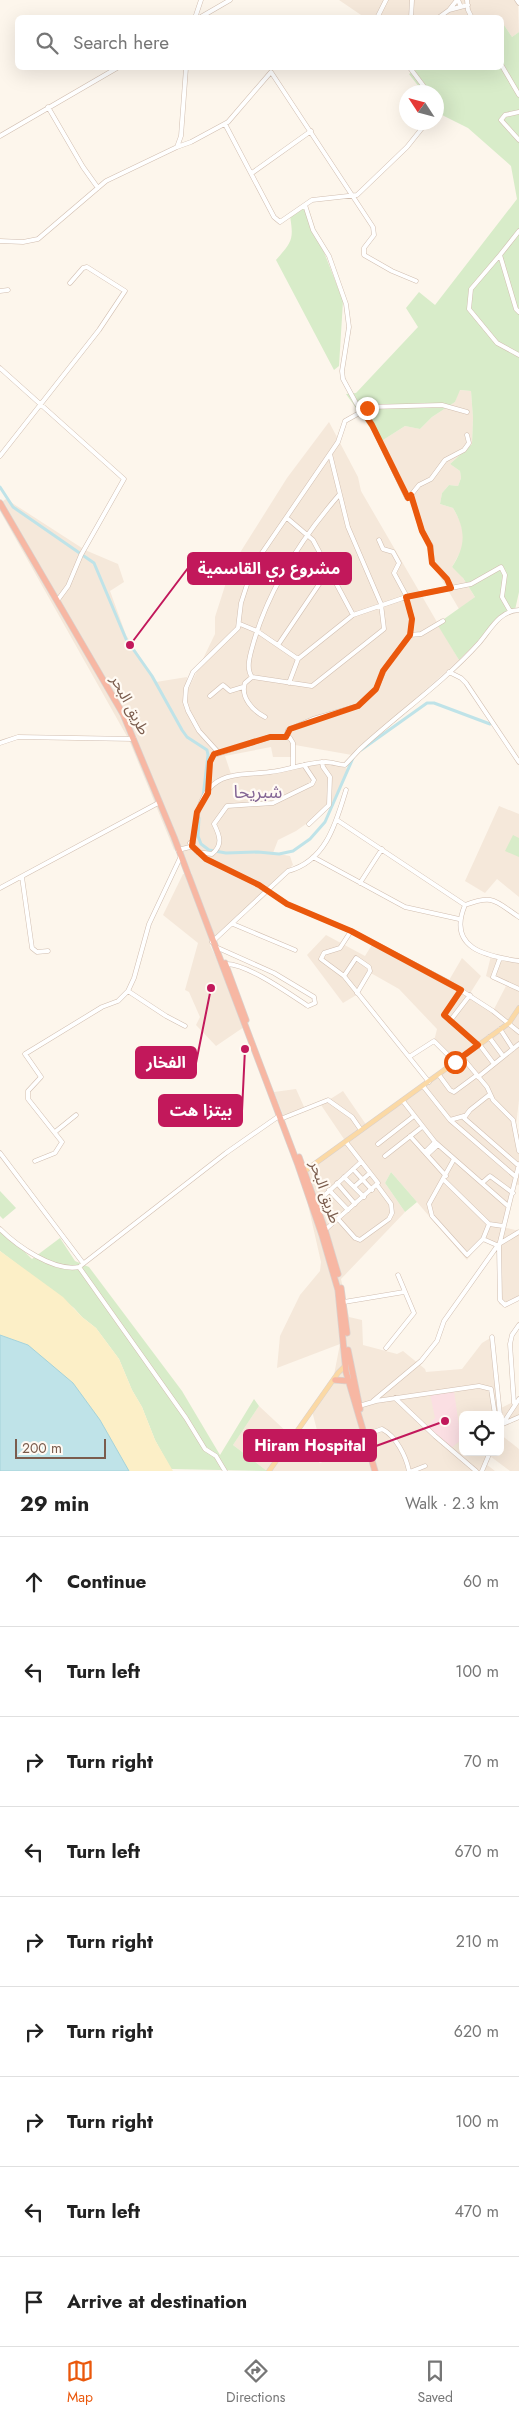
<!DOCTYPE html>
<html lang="en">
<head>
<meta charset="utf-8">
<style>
  body { margin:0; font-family:Jost,"Noto Sans Arabic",sans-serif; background:#f6f6f6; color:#222 }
  .controls { position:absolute; right:15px; bottom:15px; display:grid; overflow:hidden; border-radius:8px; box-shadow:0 5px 20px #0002 }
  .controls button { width:45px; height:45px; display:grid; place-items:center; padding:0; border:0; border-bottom:1px solid #e0e0e0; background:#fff; color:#222; font:25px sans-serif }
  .compass { position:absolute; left:399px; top:85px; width:45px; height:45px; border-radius:50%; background:#fff; box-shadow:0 5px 20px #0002; rotate:306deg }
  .scale { position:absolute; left:15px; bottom:12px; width:91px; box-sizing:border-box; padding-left:5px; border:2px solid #7a5c4d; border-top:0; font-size:14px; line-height:18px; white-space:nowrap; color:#7a5c4d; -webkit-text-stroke:4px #fffaf3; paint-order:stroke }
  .stop { position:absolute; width:15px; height:15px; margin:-11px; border:4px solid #ea580c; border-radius:50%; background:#fff }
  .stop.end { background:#ea580c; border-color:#fff; box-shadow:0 1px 5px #0008 }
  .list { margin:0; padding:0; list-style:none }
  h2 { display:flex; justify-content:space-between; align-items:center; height:65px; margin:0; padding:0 20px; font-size:21px }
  h2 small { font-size:16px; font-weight:400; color:#767676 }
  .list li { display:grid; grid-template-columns:32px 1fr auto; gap:15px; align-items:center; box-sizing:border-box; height:90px; padding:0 20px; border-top:1px solid #e0e0e0 }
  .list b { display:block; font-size:19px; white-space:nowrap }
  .list em { font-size:16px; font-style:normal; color:#767676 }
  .icon { flex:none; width:28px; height:28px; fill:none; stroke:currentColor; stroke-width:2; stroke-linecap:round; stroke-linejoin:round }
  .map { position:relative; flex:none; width:519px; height:1471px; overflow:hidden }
  .search { position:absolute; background:#fff; box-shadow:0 5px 20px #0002; left:15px; right:15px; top:15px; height:55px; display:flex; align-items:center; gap:12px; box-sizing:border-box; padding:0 18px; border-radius:8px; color:#767676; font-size:19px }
  .sheet { height:875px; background:#fff }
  nav { display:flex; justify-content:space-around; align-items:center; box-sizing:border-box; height:70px; border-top:1px solid #e0e0e0; background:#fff; font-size:14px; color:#767676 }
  nav a { display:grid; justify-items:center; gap:2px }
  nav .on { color:#ea580c }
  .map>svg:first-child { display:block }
</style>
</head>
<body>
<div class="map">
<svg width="519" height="1471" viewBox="0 0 519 1471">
  <rect width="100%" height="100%" fill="#fdf6ec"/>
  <!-- residential -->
  <path fill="#f5e8da" d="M339 0H518L519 32 512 37 502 22V18L364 17Z
    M459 390 471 391 473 418 472 444 450 464 460 471 461 478 458 486 449 485 442 493 440 504 453 508 460 521 464 535 463 547 452 567 461 575 475 597 459 609 432 563 417 518 380 442 405 426 420 429 432 417 455 402Z
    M329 422 358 477 361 491 459 660 352 755 295 745 293 757H273L271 747 225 756 231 774 330 762 348 769 330 807 296 831 278 840 273 853 290 856 293 865 210 945 247 1023 244 1027 216 1046 196 1025 200 1017 189 992 185 990 198 943 163 915 183 874H192L180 847 174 850 129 740 0 511V503L6 499 85 550 118 564 124 582 110 591 126 635 156 682 187 677 186 694 215 634V617L231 567 287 478Z
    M499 806 519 814V897L497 879 485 893 465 881Z
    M326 935 365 956 373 943 448 982 462 958 481 976 469 995 493 1011 506 986 486 976 491 956 519 958V1100L515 1134H519V1185L515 1184 503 1227 519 1231V1299L505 1306 499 1304 498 1245 483 1239 467 1260 391 1172 385 1183 405 1212 341 1279 349 1317 362 1320 363 1345 397 1354 403 1351 425 1369 426 1372 462 1369 482 1343 492 1337 499 1409 519 1399V1417L503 1424 500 1428V1415H463V1452H500V1434L519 1449V1471H510L490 1456 486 1464 495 1471H267L233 1445 259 1406 320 1463 325 1461 312 1411 333 1380 340 1344 277 1368 280 1336 300 1295 320 1271 321 1262 301 1174 346 1142 321 1105 343 1091 367 1126 455 1062 434 1041 437 1029 399 989 369 972 358 994 343 1003 307 955Z
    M296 1089 305 1109 284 1117 274 1092Z"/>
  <!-- medical -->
  <path fill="#fbdfe3" d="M454 1391 461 1440 451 1448 427 1426 435 1418 430 1394Z"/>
  <!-- green -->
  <path fill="#d8ecc9" d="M502 22 512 37 519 32V592L515 610 505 613 459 660 437 624 475 597 463 578 452 567C466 546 466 530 453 508L440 504 442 493 449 485 458 486 461 478 460 471 450 464 472 444 473 418 471 391 460 390 455 402 432 417 420 429 405 426 380 442 346 394 356 393 418 327 406 308 419 292 435 305 517 199 511 166 468 128 438 113 436 92H423L409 74 419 68H502Z
    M305 203 343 301 339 366 334 370 276 260C292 242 294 240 290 216Z
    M513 835 519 838V857L505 851Z
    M391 1172 417 1202 405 1212 385 1183Z
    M0 1191 16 1208 3 1219 0 1216Z
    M0 1228 32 1259 60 1238 75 1261 89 1267 182 1391 220 1455 254 1399 259 1406 233 1445 267 1471 171 1469 155 1440 142 1407 132 1390 119 1359 96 1328 82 1317 74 1308 0 1251Z"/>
  <!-- sand -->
  <path fill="#fcefc7" d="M0 1251 63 1297 82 1317 96 1328 119 1359 132 1390 142 1407 155 1440 173 1471H129L28 1345 0 1335Z"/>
  <!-- water -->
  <path fill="#bfe3e8" stroke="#a5d3da" d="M0 1335 28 1345 73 1383 100 1420 129 1471H0Z"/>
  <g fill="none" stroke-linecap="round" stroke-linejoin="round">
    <!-- canal -->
    <path stroke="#bfe3e8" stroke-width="3" d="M0 487 13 507 94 563 126 639 152 676 182 730 187 737 207 750 208 755 203 797
      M361 750 427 703H434L490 724
      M199 818 198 836 201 844 209 850 226 853 258 852 279 854 293 851 310 839 325 822 353 758"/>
    <!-- minor casing -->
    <g stroke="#d1beb0" stroke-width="5">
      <path id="minor" d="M458 0 461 7
        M467 0 468 10 472 18
        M517 0 519 3
        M449 10 457 0
        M195 18 201 0
        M199 18 230 0
        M377 18 386 0
        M411 18 412 0
        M438 18 449 10 468 5
        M502 66 519 95
        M410 68 428 92
        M48 107 83 167 98 188
        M519 112 505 115 501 120 519 140
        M225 124 274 217 280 222 312 200 357 195 407 147 427 122
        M0 136 117 68
        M177 147 191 142 228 122 271 72 373 227 374 235 364 248V255L392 271 416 281
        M252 173 311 131
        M305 205 313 230 329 256 346 304 349 327 342 371 343 379 356 403 372 425 407 498 411 495
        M519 231 500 255 516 309 519 312
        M0 241 23 242 38 239 106 181 177 147 181 136 186 68
        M500 255 471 289 469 309 497 343 519 355
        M0 291 8 290
        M0 368 124 479 81 555 68 586 57 601
        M330 454 348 527 381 604 384 629 312 686 252 677C245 668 251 652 254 641 270 586 302 538 339 495
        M0 456 99 330 125 291 87 267 83 268 70 283
        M287 518 313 540 353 615
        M379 540 383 549 393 552 399 563 394 573 407 597
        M451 588 447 579 432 563 431 546 422 531 411 495 419 485 431 479 445 460 464 450 469 443 467 435
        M240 624 257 631 298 659
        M410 635 421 634 443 621
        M278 645 328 571
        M449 672 461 678 466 683 519 762
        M252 677 245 683C240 697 253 711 265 717
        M289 683 298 659 353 615 406 597 471 584 501 567 505 575 502 597 510 611
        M210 696 223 685 230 691 243 687
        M0 743 18 737 134 739
        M218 752 199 731 188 711 185 702 186 688 193 672 238 628 241 603 253 566 338 442 345 421 370 407 442 405 467 412
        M293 767V743L290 738 286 737 288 730 313 719 358 706 376 689 385 668 410 635 412 619 406 597
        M208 793 210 762 214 755 270 737H286
        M337 820 465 905
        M309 824 329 805 330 777 323 767 322 762
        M190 843 206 859 259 885 287 904 351 931 448 982 493 1011 519 1032
        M178 850 190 847 193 843C196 817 199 782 232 776 244 773 258 774 270 772 289 770 307 762 326 762 333 762 339 765 345 765L359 750C398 714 444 682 479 643 491 629 499 611 519 610
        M197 852 212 854C223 845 220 836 214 824L227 806 273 803 312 784 314 780 304 765
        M313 857 405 907 459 919
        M22 877 32 948 37 952 48 951
        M360 883 382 849
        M0 888 160 802
        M519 917C495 901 494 894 465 905 447 948 485 956 519 961
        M233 924 295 950
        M351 931 340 948 324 953 321 959 344 976 429 1082
        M212 942 288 871C326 861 336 823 346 790
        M218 948 274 973 314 997 315 1003 308 1006C291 995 245 962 225 964
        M500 958 493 977 519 989
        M344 976 356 958 369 967 370 971 357 993
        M461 990 444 1015 478 1045
        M128 991 166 1016 185 1026
        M450 1021 470 995
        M500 1029 513 1049
        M489 1037 503 1056
        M479 1044 494 1064
        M409 1057 434 1041 455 1062
        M462 1057 487 1087 493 1100 513 1120 519 1151
        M439 1075 450 1090 454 1092 477 1075
        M478 1077 519 1044
        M423 1086 450 1120 516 1177
        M489 1095 470 1110 464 1118 519 1166
        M403 1101 435 1142 508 1206
        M283 1118 328 1100 352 1117 361 1130
        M450 1120 464 1116
        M55 1132 76 1115
        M410 1136 446 1176
        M378 1144 414 1116
        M425 1152 435 1142
        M0 1153 83 1263
        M427 1155 438 1145
        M385 1156 422 1127
        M454 1159 429 1204 432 1216 467 1255 483 1239 489 1224
        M35 1161 55 1153 62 1142 28 1099V1091L41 1077 25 1054 102 1007 118 1001 128 991 134 978 149 924 181 856
        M519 1164 499 1246 500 1300 505 1305 519 1298
        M353 1169 372 1190
        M344 1177 364 1197
        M444 1180 489 1224 503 1226
        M337 1183 355 1204
        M482 1183 490 1176 513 1193
        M354 1187 370 1173
        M329 1190 348 1210
        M316 1203 361 1162
        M339 1220 355 1238 360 1240 389 1219 392 1213 391 1204 377 1185
        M0 1229C17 1246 54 1272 79 1267L226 1153 279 1116
        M325 1230 378 1183 346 1142
        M483 1239 499 1246
        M499 1244 519 1232
        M79 1267 186 1418 205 1449 216 1456 225 1471
        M344 1302 404 1292
        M492 1337 500 1415
        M386 1348 414 1313 398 1275
        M395 1398 435 1436 476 1471
        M373 1401 421 1361 437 1341 444 1321 498 1245
        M514 1403 510 1344 512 1335 519 1325
        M359 1406 376 1401 479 1386 491 1389 495 1415
        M503 1424 519 1417
        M500 1428 519 1399
        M368 1434 382 1429C396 1436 406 1456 409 1471
        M412 1471 425 1466
        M482 1471 490 1452"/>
    </g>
    <!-- major casing -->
    <g stroke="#dad1cd" stroke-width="5.5">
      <path id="major" d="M302 1173 509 1023 519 1008
        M269 1471 338 1373 346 1365"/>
    </g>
    <!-- highway casing -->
    <g stroke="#dad1cd" stroke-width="7">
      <path id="highway" d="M0 503 123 714 174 837 298 1165 322 1235 338 1290 346 1372 375 1471
        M225 963 246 1020
        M299 1157 325 1230 338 1274
        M341 1288 347 1333
        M348 1350 360 1409
        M335 1380 349 1381"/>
    </g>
    <!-- minor -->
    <use href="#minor" stroke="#fff" stroke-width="4"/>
    <!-- major -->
    <use href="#major" stroke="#fbd9a5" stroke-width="4.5"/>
    <!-- highway -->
    <use href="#highway" stroke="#f7b7a3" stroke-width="5.5"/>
  </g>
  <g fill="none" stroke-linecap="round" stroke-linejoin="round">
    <!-- route -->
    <path stroke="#ea580c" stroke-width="6" d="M367 408 362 410 372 425 408 498 411 495 422 531 430 546 432 563 447 579 451 588 406 597 412 619 410 635 383 671 376 689 358 706 290 729 286 737H270L214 754 210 762 208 793 197 812 192 846 206 859 259 885 287 904 351 931 461 990 444 1015 478 1045 455 1062"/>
  </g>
  <g text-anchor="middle" stroke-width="4.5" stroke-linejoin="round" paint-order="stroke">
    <!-- street labels -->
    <g font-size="15" fill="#7a5c4d" stroke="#fffaf3">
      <text transform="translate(130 705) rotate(62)" y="5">طريق البحر</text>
      <text transform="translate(325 1192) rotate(71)" y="5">طريق البحر</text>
    </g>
    <!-- quarter labels -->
    <g font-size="18" fill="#846695" stroke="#fffaf3">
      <text x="258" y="798">شبريحا</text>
    </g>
  </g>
  <!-- callouts -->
  <path fill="none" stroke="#c2185b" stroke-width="2" d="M130 645L188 568M211 988L196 1063M245 1049L242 1111M445 1421L376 1446"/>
  <g fill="#c2185b" stroke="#fffaf3" stroke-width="2">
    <circle cx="130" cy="645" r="5"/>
    <circle cx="211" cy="988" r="5"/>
    <circle cx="245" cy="1049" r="5"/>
    <circle cx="445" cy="1421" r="5"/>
  </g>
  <g fill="#c2185b" stroke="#c2185b" stroke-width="2">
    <rect x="188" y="553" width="163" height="31" rx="5"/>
    <rect x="136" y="1047" width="60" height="31" rx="5"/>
    <rect x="159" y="1095" width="83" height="31" rx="5"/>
    <rect x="244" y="1430" width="132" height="31" rx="5"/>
  </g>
  <g font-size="16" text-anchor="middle" font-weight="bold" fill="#fff">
    <text x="269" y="574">مشروع ري القاسمية</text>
    <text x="166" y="1068">الفخار</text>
    <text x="201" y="1116">بيتزا هت</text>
    <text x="310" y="1451">Hiram Hospital</text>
  </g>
</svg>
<div class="controls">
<button><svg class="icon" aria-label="locate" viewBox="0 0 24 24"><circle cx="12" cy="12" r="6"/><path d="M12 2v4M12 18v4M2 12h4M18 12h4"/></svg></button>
</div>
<svg class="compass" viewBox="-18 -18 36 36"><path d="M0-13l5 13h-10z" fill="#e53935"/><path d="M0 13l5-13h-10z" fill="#767676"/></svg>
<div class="scale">200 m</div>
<div class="stop" style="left:455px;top:1062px"></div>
<div class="stop end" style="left:367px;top:408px"></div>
<div class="search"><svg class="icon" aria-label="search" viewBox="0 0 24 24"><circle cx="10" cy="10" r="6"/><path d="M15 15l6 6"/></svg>Search here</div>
</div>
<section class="sheet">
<h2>29 min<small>Walk · 2.3 km</small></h2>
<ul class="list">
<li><svg class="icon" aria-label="ahead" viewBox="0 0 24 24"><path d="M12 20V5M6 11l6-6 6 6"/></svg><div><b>Continue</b></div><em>60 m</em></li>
<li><svg class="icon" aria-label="left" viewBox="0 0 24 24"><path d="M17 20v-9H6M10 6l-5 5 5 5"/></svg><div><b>Turn left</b></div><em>100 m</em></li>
<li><svg class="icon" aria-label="right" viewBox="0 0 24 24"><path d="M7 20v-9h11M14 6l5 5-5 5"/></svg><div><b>Turn right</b></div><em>70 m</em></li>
<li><svg class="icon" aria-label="left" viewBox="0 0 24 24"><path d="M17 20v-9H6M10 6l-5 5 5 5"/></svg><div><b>Turn left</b></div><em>670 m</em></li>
<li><svg class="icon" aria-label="right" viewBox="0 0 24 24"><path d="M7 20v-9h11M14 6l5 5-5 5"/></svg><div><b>Turn right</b></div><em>210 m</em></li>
<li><svg class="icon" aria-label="right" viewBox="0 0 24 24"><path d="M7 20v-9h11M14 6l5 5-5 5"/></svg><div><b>Turn right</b></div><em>620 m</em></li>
<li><svg class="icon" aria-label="right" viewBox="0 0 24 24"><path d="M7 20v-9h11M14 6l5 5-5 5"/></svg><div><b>Turn right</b></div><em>100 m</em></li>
<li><svg class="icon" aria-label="left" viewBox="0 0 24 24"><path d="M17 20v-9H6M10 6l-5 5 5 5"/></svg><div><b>Turn left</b></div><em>470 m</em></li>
<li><svg class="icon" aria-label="arrive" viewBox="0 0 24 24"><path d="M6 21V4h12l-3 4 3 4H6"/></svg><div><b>Arrive at destination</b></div></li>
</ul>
</section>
<nav>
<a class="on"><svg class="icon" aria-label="map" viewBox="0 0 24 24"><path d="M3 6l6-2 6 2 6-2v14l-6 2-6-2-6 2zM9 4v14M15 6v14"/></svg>Map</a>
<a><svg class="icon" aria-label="directions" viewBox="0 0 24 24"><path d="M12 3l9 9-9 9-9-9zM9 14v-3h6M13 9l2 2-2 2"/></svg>Directions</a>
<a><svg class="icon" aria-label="saved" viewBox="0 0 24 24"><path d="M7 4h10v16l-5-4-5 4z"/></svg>Saved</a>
</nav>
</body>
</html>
